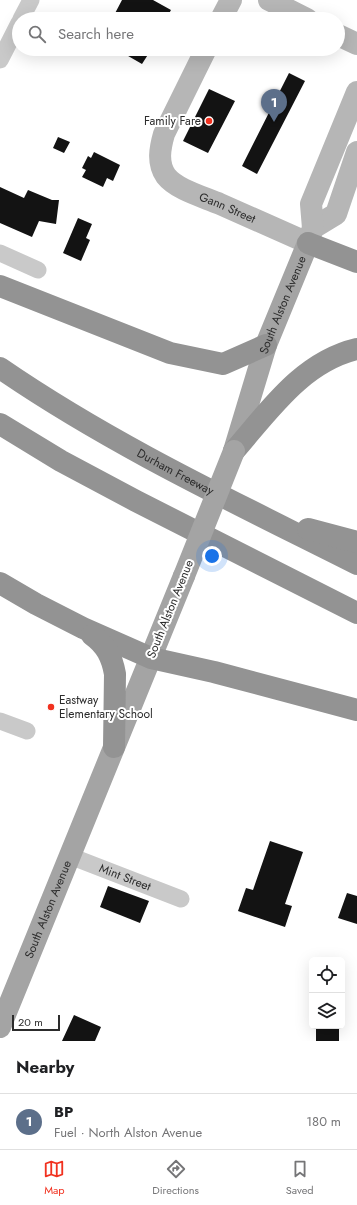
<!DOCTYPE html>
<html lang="en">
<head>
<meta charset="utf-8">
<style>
  body { margin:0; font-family:Jost,sans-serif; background:#f2f2f2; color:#202124 }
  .controls { position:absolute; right:12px; bottom:12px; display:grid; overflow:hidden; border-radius:6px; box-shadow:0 4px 16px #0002 }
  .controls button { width:36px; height:36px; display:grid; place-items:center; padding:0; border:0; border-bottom:1px solid #e0e0e0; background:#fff; color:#202124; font:20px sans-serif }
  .scale { position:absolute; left:12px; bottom:10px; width:48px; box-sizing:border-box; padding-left:4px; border:2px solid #2c2c2c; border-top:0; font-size:11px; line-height:14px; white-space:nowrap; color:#2c2c2c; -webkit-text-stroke:3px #fff; paint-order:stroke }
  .you { position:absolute; left:212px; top:556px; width:14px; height:14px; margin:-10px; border:3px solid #fff; border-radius:50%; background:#1a73e8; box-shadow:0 0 0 6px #1a73e833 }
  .badge { display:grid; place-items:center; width:26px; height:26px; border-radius:50%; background:#f1311f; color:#fff; font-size:13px; font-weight:700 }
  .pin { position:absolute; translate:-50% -33px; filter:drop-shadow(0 1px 2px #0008) }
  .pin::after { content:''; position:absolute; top:21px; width:14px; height:12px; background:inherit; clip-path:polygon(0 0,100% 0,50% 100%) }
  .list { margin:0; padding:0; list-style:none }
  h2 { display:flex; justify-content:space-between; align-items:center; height:52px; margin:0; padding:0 16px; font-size:17px }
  h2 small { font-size:13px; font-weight:400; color:#757577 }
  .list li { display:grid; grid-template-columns:26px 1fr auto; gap:12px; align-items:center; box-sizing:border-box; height:56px; padding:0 16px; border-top:1px solid #e0e0e0 }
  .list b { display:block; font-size:15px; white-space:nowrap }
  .list p { margin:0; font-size:13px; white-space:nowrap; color:#757577 }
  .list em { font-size:13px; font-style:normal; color:#757577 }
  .icon { flex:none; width:22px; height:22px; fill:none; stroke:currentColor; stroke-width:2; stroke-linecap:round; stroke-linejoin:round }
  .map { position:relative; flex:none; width:357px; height:1041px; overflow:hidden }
  .search { position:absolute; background:#fff; box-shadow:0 4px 16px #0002; left:12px; right:12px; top:12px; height:44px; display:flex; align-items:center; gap:10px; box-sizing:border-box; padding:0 14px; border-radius:22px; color:#757577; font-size:15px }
  .sheet { height:108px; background:#fff }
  nav { display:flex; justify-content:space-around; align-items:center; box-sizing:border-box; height:56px; border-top:1px solid #e0e0e0; background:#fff; font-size:11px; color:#757577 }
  nav a { display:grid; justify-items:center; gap:2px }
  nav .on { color:#f1311f }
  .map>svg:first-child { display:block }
</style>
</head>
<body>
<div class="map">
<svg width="357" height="1041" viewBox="0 0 357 1041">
  <rect width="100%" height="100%" fill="#fff"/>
  <!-- building -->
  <path fill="#131313" d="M122 0H153L171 10 166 19H112Z
    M116 49H142L149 53 142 64Z
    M289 73 305 81 257 174 242 166Z
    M209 89 235 101 208 153 183 141Z
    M58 137 70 142 64 153 53 148Z
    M94 152 120 165 113 181 107 178 103 187 82 177 86 170 82 168 88 156 91 158Z
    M0 187 24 198 28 190 52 200H59L56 224 39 221 32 237 0 223Z
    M78 218 92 224 86 238 90 240 81 261 63 253Z
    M270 841 303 852 285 904 292 906 285 927 238 911 246 888 253 890Z
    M108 886 149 901 140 923 100 907Z
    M347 893 357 896V924L338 918Z
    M74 1015 101 1027 95 1041H62Z
    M316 1026H339V1041H316Z"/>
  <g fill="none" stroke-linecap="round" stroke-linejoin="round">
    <!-- street -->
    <g stroke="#c9c9c9" stroke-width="17">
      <path d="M21 19 31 0"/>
      <path d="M0 60 19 23"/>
      <path d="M0 253 38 270"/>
      <path d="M0 721 27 731"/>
      <path id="s1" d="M70 856 181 899"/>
    </g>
    <!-- secondary -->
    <g stroke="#b6b6b6" stroke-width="22">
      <path d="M269 0 307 19"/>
      <path d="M221 19 231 0"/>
      <path d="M338 35 357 44"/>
      <path id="s2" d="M206 49 164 134C160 148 157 163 166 176 177 190 204 197 220 204 249 217 278 230 308 243L313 228 336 214 357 152"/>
      <path d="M313 228 311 204 357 92"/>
    </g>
    <!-- primary -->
    <g stroke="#a4a4a4" stroke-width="22">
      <path id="s3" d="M234 451 266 345 308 243"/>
      <path id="s4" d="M0 1027 184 576"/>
    </g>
    <!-- highway -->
    <g stroke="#939393" stroke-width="22">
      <path d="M308 243 357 262"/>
      <path d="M0 286 170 353 223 364 266 345"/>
      <path id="s5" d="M0 368C112 445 236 503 357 564"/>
      <path d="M0 424 61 461 136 501 357 613"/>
      <path d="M234 451C269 411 302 362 357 349"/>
      <path d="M308 529 357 542"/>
      <path d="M0 583 36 604 83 628 151 658 214 672 357 710"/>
      <path d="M92 635C106 645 112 657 115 674L114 747"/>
    </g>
    <!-- primary-bridge -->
    <path stroke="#a4a4a4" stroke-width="22" d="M184 576 234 451"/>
  </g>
  <!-- markers -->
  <g fill="#f1311f" stroke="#fff" stroke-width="1.5">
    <circle cx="209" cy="121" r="4"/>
    <circle cx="51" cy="707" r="4"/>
  </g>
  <g text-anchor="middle" stroke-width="4" stroke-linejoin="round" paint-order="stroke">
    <!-- poi labels -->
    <g font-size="12" fill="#2c2c2c" stroke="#fff" text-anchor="end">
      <text x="201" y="125">Family Fare</text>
      <text x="59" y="704" text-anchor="start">Eastway<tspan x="59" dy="14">Elementary School</tspan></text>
    </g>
    <!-- street labels -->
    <g font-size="12" fill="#2c2c2c" stroke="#fff">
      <text dy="4" stroke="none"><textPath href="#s2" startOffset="208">Gann Street</textPath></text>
      <text dy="4" stroke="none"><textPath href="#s3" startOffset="154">South Alston Avenue</textPath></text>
      <text dy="4" stroke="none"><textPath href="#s5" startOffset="204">Durham Freeway</textPath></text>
      <text transform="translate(170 609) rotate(-68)" y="4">South Alston Avenue</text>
      <text dy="4" stroke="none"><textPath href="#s1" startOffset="59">Mint Street</textPath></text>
      <text dy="4" stroke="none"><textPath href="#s4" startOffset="127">South Alston Avenue</textPath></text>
    </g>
  </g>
</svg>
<div class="controls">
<button><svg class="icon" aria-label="locate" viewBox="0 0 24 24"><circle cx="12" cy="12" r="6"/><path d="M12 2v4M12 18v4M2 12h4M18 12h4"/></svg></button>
<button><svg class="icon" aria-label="layers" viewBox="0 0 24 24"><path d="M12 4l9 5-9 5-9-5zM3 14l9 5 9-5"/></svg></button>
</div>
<div class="scale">20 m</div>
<div class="you"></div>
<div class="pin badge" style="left:274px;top:122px;background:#5c6f8a">1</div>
<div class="search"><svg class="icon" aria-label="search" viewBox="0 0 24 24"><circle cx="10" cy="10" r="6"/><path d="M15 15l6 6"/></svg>Search here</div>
</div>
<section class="sheet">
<h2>Nearby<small></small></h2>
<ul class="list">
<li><span class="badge" style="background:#5c6f8a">1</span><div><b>BP</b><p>Fuel · North Alston Avenue</p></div><em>180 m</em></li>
</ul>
</section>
<nav>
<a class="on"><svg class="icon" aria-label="map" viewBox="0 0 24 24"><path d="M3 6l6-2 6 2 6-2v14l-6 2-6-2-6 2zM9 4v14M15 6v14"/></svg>Map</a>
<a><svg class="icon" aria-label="directions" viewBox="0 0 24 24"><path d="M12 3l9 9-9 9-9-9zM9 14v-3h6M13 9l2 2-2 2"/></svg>Directions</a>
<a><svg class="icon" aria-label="saved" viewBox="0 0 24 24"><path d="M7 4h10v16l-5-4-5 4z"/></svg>Saved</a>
</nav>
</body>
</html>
